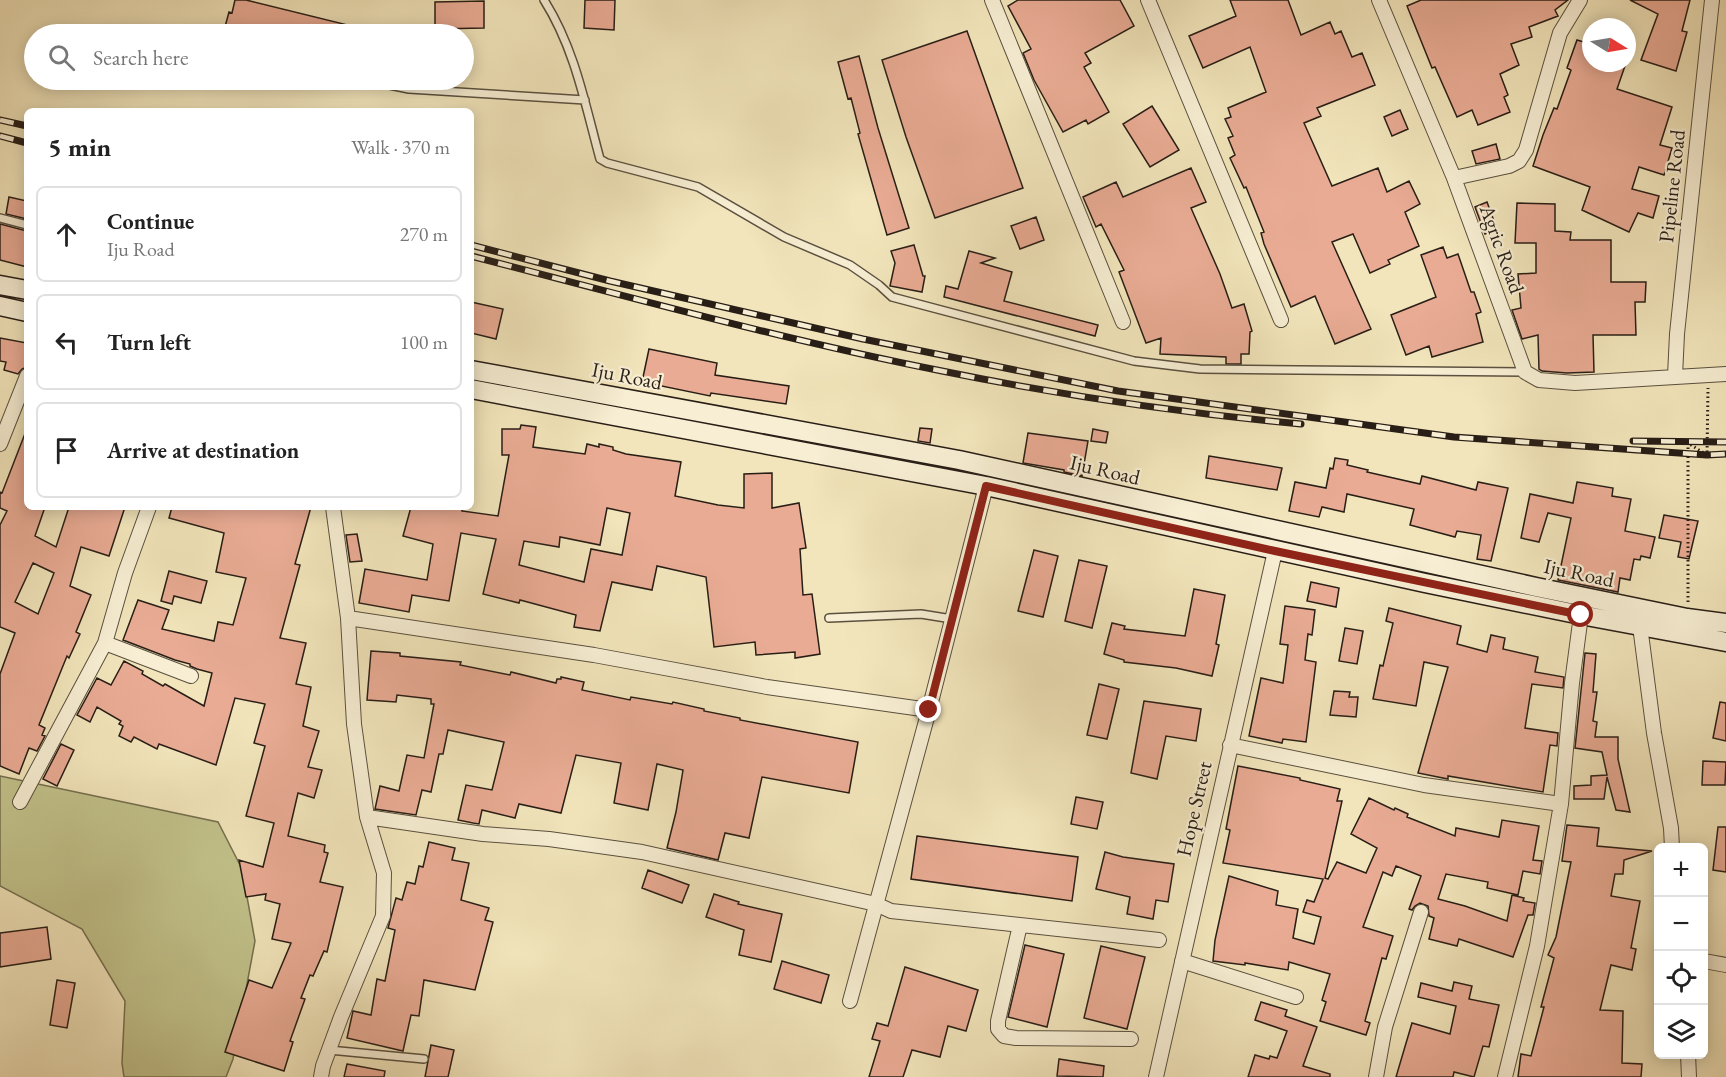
<!DOCTYPE html>
<html lang="en">
<head>
<meta charset="utf-8">
<style>
  body { margin:0; font-family:"EB Garamond",serif; background:#f6f6f6; color:#222 }
  .controls { position:absolute; right:18px; bottom:18px; display:grid; overflow:hidden; border-radius:9px; box-shadow:0 3px 15px #0003 }
  .controls button { width:54px; height:54px; display:grid; place-items:center; padding:0; border:0; border-bottom:2px solid #e0e0e0; background:#fff; color:#222; font:30px sans-serif }
  .compass { position:absolute; left:1582px; top:18px; width:54px; height:54px; border-radius:50%; background:#fff; box-shadow:0 3px 15px #0003; rotate:101deg }
  .stop { position:absolute; width:18px; height:18px; margin:-14px; border:4px solid #8f2418; border-radius:50%; background:#fff }
  .stop.end { background:#8f2418; border-color:#fff; box-shadow:0 2px 6px #0008 }
  .list { margin:0; padding:0; list-style:none }
  h2 { display:flex; justify-content:space-between; align-items:center; height:78px; margin:0; padding:0 24px; font-size:26px }
  h2 small { font-size:20px; font-weight:400; color:#767676 }
  .list li { display:grid; grid-template-columns:39px 1fr auto; gap:18px; align-items:center; box-sizing:border-box; height:96px; margin:0 12px 12px; padding:0 12px; border:2px solid #e0e0e0; border-radius:9px }
  .list b { display:block; font-size:22px; white-space:nowrap }
  .list p { margin:0; font-size:20px; white-space:nowrap; color:#767676 }
  .list em { font-size:20px; font-style:normal; color:#767676 }
  .icon { flex:none; width:33px; height:33px; fill:none; stroke:currentColor; stroke-width:2; stroke-linecap:round; stroke-linejoin:round }
  .map { position:relative; flex:none; width:1726px; height:1077px; overflow:hidden }
  .search { position:absolute; background:#fff; box-shadow:0 3px 15px #0003; left:24px; top:24px; width:450px; height:66px; display:flex; align-items:center; gap:15px; box-sizing:border-box; padding:0 21px; border-radius:33px; color:#767676; font-size:22px }
  .panel { position:absolute; background:#fff; box-shadow:0 3px 15px #0003; left:24px; top:108px; width:450px; height:402px; border-radius:9px }
  .map>svg:first-child { display:block }
</style>
</head>
<body>
<div class="map">
<svg width="1726" height="1077" viewBox="0 0 1726 1077">
  <rect width="100%" height="100%" fill="#f2e5bb"/>
  <filter id="stains"><feTurbulence type="fractalNoise" baseFrequency=".00333" numOctaves="4"/><feColorMatrix values="0 0 0 0 .2 0 0 0 0 .09 0 0 0 0 .02 0 0 0 .5 -.17"/></filter>
  <radialGradient id="worn" r=".72"><stop offset=".6" stop-color="#630" stop-opacity="0"/><stop offset="1" stop-color="#630" stop-opacity=".3"/></radialGradient>
  <!-- green -->
  <path fill="#c2c28b" stroke="#757050" stroke-width="1.5" d="M0 776 218 822 242 869 255 941 233 1059 226 1077H124L122 1063 125 1001 82 929 0 886Z"/>
  <!-- building -->
  <path fill="#e9ab94" stroke="#281e16" stroke-width="1.5" fill-rule="evenodd" d="M235 0H246L368 30V34H223L229 12 232 13Z
    M585 0H615L614 30 584 28Z
    M1018 0H1120L1134 26 1085 53 1091 63 1084 67 1109 112 1088 124 1086 120 1063 132 1034 80 1023 53 1031 49 1008 6Z
    M1230 0H1288L1301 35 1330 22 1335 34 1341 31 1352 57 1362 53 1375 85 1317 108 1321 116 1304 123 1332 186 1378 168 1387 192 1409 181 1420 204 1405 212 1419 246 1388 260 1390 264 1370 273 1353 234 1332 242 1371 329 1335 344 1315 296 1291 307 1264 244 1261 233 1264 232 1246 187 1244 188 1230 158 1235 155 1228 138 1233 136 1225 119 1231 117 1228 108 1266 92 1250 47 1203 68 1189 36 1236 16Z
    M1421 0H1568L1555 10 1558 16 1529 27 1532 37 1511 44 1519 65 1500 74 1508 95 1504 97 1510 112 1478 125 1472 110 1457 117 1435 67 1432 68 1407 6Z
    M1630 0H1690L1682 31 1687 32 1676 71 1641 60 1658 14Z
    M484 1V28L435 29V2Z
    M967 31 1023 188 935 218 906 137 882 60Z
    M1577 40 1591 44V63H1626L1617 89 1672 107 1660 145 1672 148 1664 175 1639 167 1632 189 1659 196 1653 218 1638 213 1629 232 1582 210 1590 187 1533 166 1543 135 1554 108 1557 109 1571 70 1567 68Z
    M859 56 878 128 909 228 887 235 858 134 860 133 851 98 848 99 838 62Z
    M1152 106 1179 150 1150 167 1123 124Z
    M1400 110 1408 129 1392 136 1384 117Z
    M1496 144 1500 159 1476 164 1472 151Z
    M1191 168 1206 202 1191 208 1220 274 1232 308 1244 304 1252 331 1250 332 1249 354H1241V364H1226V357L1160 354 1161 338 1146 343 1119 272 1124 270 1101 224 1096 227 1083 197 1116 182 1123 197Z
    M9 197 27 201V219L6 214Z
    M1487 202 1497 229 1485 234 1475 207Z
    M1517 203 1555 204V231L1571 232 1570 240H1611V282H1646L1645 302H1635L1636 335H1593L1594 372 1567 373 1542 371 1539 369 1538 335 1522 339 1512 310 1521 308 1518 274 1536 273V243H1515Z
    M1036 217 1044 240 1020 249 1011 226Z
    M0 224 27 231V267L0 260Z
    M914 245 923 276H925L922 292 890 286 895 263 891 251Z
    M1443 247 1447 258 1458 254 1471 292H1474L1481 312 1476 314 1483 342 1432 357 1429 346 1406 355 1391 315 1436 297 1421 255Z
    M969 251 995 258 981 263 1012 272 1004 301 1098 325 1095 336 944 297 946 286 958 289Z
    M471 302 503 309 496 339 471 333Z
    M0 338 27 343V367L22 369 18 374 4 370 6 362 0 361Z
    M649 349 717 363 715 375 789 386 786 404 711 393 710 396 642 382Z
    M521 425 536 427 533 447 585 454 587 444 599 447V444L613 447V450L626 454 681 462 675 496 718 505 744 508V474L772 473V508L799 503 806 548 800 549 803 595 812 594 820 654 795 658V652L756 655 755 642 714 647 706 577 657 566 652 590 612 582 600 631 574 627 576 615 520 600 519 603 483 594 496 539 461 533 449 601 412 595 409 612 359 603 365 569 427 580 433 544 403 536 411 507H464L462 511 498 516 509 455H502V429H520ZM607 508 630 513 622 555 591 549 584 582 519 565 524 541 559 547 560 537 600 545Z
    M920 428 932 429 930 443 918 441Z
    M1093 429 1108 432 1106 443 1091 441Z
    M26 431 27 507H45L35 536 56 547 69 507H125L109 556 81 547 70 586 91 595 76 632 80 634 69 658 67 656 39 725 45 728 42 735 45 736 37 751 29 748 19 774 0 766V674L15 633 0 627V525L7 511 0 508V492L2 493ZM33 563 54 573 38 614 15 602Z
    M1028 433 1088 441 1082 476 1064 472V470L1023 463Z
    M1209 456 1282 468 1277 490 1206 478Z
    M1335 458 1348 460 1347 465 1368 470 1367 472 1420 484 1422 476 1476 490 1478 482 1508 488 1491 561 1477 559 1481 535 1457 531 1455 537 1410 525 1414 509 1347 494 1344 512 1322 507 1319 517 1289 511 1295 482 1326 488 1330 468 1333 469Z
    M1577 482 1613 488 1612 496 1631 499 1625 531 1655 537 1650 558 1641 556 1640 560 1634 559 1630 580 1620 578 1618 592 1558 580 1571 518 1548 513 1539 542 1521 538 1530 494 1573 503Z
    M172 507H311L295 564 300 565 280 638 306 643 296 684 311 687 303 726 319 731 308 767 322 770 314 798 298 793 288 836 325 845 324 852 328 853 320 882 343 887 327 952 324 951 313 976 310 975 301 998 305 999 290 1041 293 1042 284 1071 225 1052 249 980 272 988 291 943 272 939 280 904 265 900 266 894 246 897 239 860 263 867 274 823 246 816 265 746 254 743 265 704 235 698 216 765 159 744 157 749 134 737 131 742 119 736 123 726 119 724 121 721 97 707 90 722 77 715 97 678 111 685 124 661 143 671 142 674 163 686 165 684 204 706 212 673 197 669 190 666V664L175 660 123 640 138 600 169 610 162 629 214 641 218 622 233 625 246 578 216 572 224 533 169 518Z
    M1664 515 1698 521 1689 559 1678 557 1681 542 1659 538Z
    M357 534 362 561 350 562 346 535Z
    M1034 550 1058 556 1043 617 1018 611Z
    M1079 560 1107 566 1092 628 1065 621Z
    M169 571 207 581 201 603 174 596 172 604 161 601Z
    M1311 582 1339 588 1336 607 1307 601Z
    M1194 589 1225 595 1216 644 1219 645 1212 676 1176 668 1124 662V660L1104 654 1112 623 1125 626 1124 629 1185 636Z
    M1285 606 1315 610 1312 635 1308 634 1305 660 1316 662 1306 742 1283 739 1282 743 1249 736 1261 678 1283 683 1288 645 1280 644Z
    M1389 608 1461 626 1457 644 1487 652 1491 635 1505 638 1503 649 1538 657 1535 672 1564 677 1563 688 1532 684 1525 728 1558 733 1557 746 1550 745 1543 792 1448 776V779L1418 773 1448 667 1424 662 1416 706 1373 699 1380 665 1383 666 1393 623 1386 621Z
    M1345 628 1363 631 1357 664 1339 661Z
    M371 651 400 653V656L461 662 460 665 510 675 511 672 556 683 557 679H561V677L584 682 582 690 630 700 631 697 672 704 673 702 704 709V711L740 718V720L858 742 849 793 762 777 749 838 725 833 718 860 667 848 676 812 683 770 657 764 648 810 614 803 621 763 576 755 561 813 519 804 515 818 482 810 479 824 473 823 458 820 466 785 492 790 504 742 448 730 443 754H439L431 792 422 790 416 815 375 809 380 786 399 791 407 755 424 758 434 704H431V699L397 695 396 702 367 700Z
    M1585 653 1596 654 1593 692H1597L1593 721 1597 722 1595 737H1618V759L1630 812 1616 810 1607 777 1604 799H1574V786L1591 785V776L1607 775 1602 752 1575 748Z
    M1099 684 1119 689 1107 739 1087 735Z
    M1334 691 1350 692 1349 697H1358L1356 717 1330 715Z
    M1144 701 1201 709 1196 741 1166 736 1157 779 1131 773Z
    M1720 702 1726 703V741L1713 738Z
    M61 744 74 750 57 786 43 779Z
    M1703 761 1726 762 1725 785H1702Z
    M1238 766 1300 778V780L1340 789 1337 801H1342L1325 878 1328 879 1337 862 1366 873 1377 848 1351 834 1369 798 1394 810 1395 808 1408 814 1407 817 1455 836 1456 828 1499 837 1502 820 1539 826 1533 860 1542 861 1540 874 1523 871 1518 895 1487 888 1488 882 1446 874 1438 899 1465 906 1507 921 1512 895 1524 898 1523 901 1535 903 1533 915H1528L1513 957 1459 939 1457 946 1429 939 1434 918 1429 916 1428 906 1420 903 1415 906 1412 910 1409 909 1421 876 1396 866 1392 876 1383 872 1363 927 1393 936 1386 959 1382 958 1365 1021 1370 1023 1366 1035 1320 1021 1326 1002 1322 1000 1330 974 1289 962 1288 970 1245 963V965L1213 961 1215 940 1229 876 1278 891 1276 905 1298 909 1293 938 1314 944 1321 917 1303 912 1307 900 1314 902 1323 879 1223 863 1230 830 1226 829Z
    M1076 797 1103 802 1097 829 1071 824Z
    M1567 825 1599 828 1597 846 1652 851 1624 860 1623 874H1615L1611 896 1640 901 1631 948 1636 949 1632 970 1611 965 1600 1010 1623 1011 1622 1063 1642 1064 1641 1077H1518L1521 1054 1531 1056 1544 1007H1541L1554 958 1548 955 1556 937 1571 862 1562 861Z
    M1718 827H1726V872L1713 870Z
    M917 836 1078 857 1072 901 911 879Z
    M429 842 455 848 452 860 469 863 461 900 489 908 485 920 493 922 475 990 424 980 419 1016 411 1015 403 1051 347 1038 353 1011 371 1015 377 979 385 981 395 930 388 928 396 898 402 900 407 882 415 884 419 866 423 867Z
    M1105 852 1123 857 1174 864 1168 902 1156 900 1153 919 1127 914 1130 897 1096 889Z
    M648 870 689 885 682 903 642 888Z
    M714 894 739 902 738 904 782 914 771 962 739 955 744 930 706 917Z
    M47 927 51 959 0 967V933Z
    M1025 945 1064 954 1047 1027 1008 1017Z
    M1101 946 1145 957 1127 1029 1084 1018Z
    M782 961 829 975 821 1003 774 989Z
    M905 967 978 990 966 1031 948 1026 940 1057 912 1050 903 1077H869L880 1041 872 1039 877 1023 888 1026Z
    M57 980 75 983 67 1028 50 1025Z
    M1454 982 1472 986 1469 999 1499 1005 1489 1047 1483 1046 1474 1077 1454 1072 1453 1077H1396L1412 1023 1450 1034 1456 1006 1418 997 1421 983 1452 991Z
    M1261 1002 1287 1010 1285 1016 1317 1027 1303 1066 1330 1074V1077H1248L1255 1055 1269 1059 1270 1056 1277 1058 1287 1031 1255 1020Z
    M431 1045 454 1050 448 1077H425Z
    M1059 1059 1104 1066 1103 1077 1057 1076Z
    M347 1064 385 1071 384 1077H344Z"/>
  <g fill="none" stroke-linecap="round" stroke-linejoin="round">
    <!-- lane casing -->
    <g stroke="#5a503f" stroke-width="10">
      <path id="lane" d="M544 0C575 49 585 104 600 159L607 163 698 187 784 237 850 265 879 285 892 297 1134 361 1200 369 1525 372
        M365 80 409 89 585 100
        M0 218 27 225
        M829 618 921 614 952 619
        M329 1050 424 1059"/>
    </g>
    <!-- street casing -->
    <g stroke="#5a503f" stroke-width="16">
      <path id="street" d="M992 0 1123 322
        M1148 0 1281 320
        M1379 0 1454 178 1525 372 1539 380 1575 383 1726 374
        M1454 178 1509 166 1519 161 1526 150 1560 33 1580 0
        M1675 376 1677 334 1712 0
        M0 444 27 376
        M348 618 594 655 767 687 929 710
        M1640 626 1654 733 1671 828 1672 848
        M105 643 191 676
        M1230 745 1424 785 1561 804
        M20 802 105 643 125 573 149 507
        M367 817 483 834 549 839 642 852 876 904 891 911 1159 940
        M1020 925 998 1021V1029L1004 1036 1016 1038 1131 1039
        M1182 961 1296 997
        M1704 961 1726 965
        M850 1001 929 710 986 486
        M1688 1054 1689 1077
        M321 1077 323 1066 341 1017 383 916 384 873 367 817 354 724 348 618 333 507
        M1156 1077 1275 551
        M1376 1077 1385 1027 1421 912
        M1505 1077 1537 946 1561 804 1572 683 1581 615"/>
    </g>
    <!-- secondary casing -->
    <g stroke="#281e16" stroke-width="21">
      <path id="secondary" d="M0 285 27 290
        M0 306 27 312
        M471 370 959 460 1536 587 1687 618 1726 623
        M471 389 986 486 1425 583 1581 615 1726 642"/>
    </g>
    <!-- path -->
    <path stroke="#281e16" stroke-width="3" stroke-dasharray="1.5 3" stroke-linecap="butt" d="M1688 602V443L1707 455 1708 388"/>
    <!-- lane -->
    <use href="#lane" stroke="#f7eed3" stroke-width="7"/>
    <!-- street -->
    <use href="#street" stroke="#f7eed3" stroke-width="14"/>
    <!-- secondary -->
    <use href="#secondary" stroke="#f7eed3" stroke-width="18"/>
    <!-- rail casing -->
    <g stroke="#281e16" stroke-width="7">
      <path id="rail" d="M0 120 27 126
        M0 136 27 143
        M471 245 610 281 863 339 1118 391 1454 437 1707 455 1726 454
        M471 256C627 296 784 340 942 371 1060 395 1181 413 1301 424
        M1633 441 1726 442"/>
    </g>
    <!-- rail -->
    <use href="#rail" stroke="#f7eed3" stroke-width="4.5" stroke-dasharray="14" stroke-linecap="butt"/>
  </g>
  <g fill="none" stroke-linecap="round" stroke-linejoin="round">
    <!-- route -->
    <path stroke="#8f2418" stroke-width="8" d="M929 710 986 486 1275 551 1581 615"/>
  </g>
  <g text-anchor="middle" stroke-width="4.5" stroke-linejoin="round" paint-order="stroke">
    <!-- street labels -->
    <g font-size="21" fill="#281e16" stroke="#f7eed3">
      <text transform="translate(1672 186) rotate(-84)" y="7">Pipeline Road</text>
      <text transform="translate(1502 249) rotate(70)" y="7">Agric Road</text>
      <text transform="translate(627 376) rotate(11)" y="7">Iju Road</text>
      <text transform="translate(1105 470) rotate(13)" y="7">Iju Road</text>
      <text transform="translate(1579 573) rotate(12)" y="7">Iju Road</text>
      <text transform="translate(1194 809) rotate(-77)" y="7">Hope Street</text>
    </g>
  </g>
  <rect width="100%" height="100%" filter="url(#stains)"/>
  <rect width="100%" height="100%" fill="url(#worn)"/>
</svg>
<div class="controls">
<button>+</button>
<button>−</button>
<button><svg class="icon" aria-label="locate" viewBox="0 0 24 24"><circle cx="12" cy="12" r="6"/><path d="M12 2v4M12 18v4M2 12h4M18 12h4"/></svg></button>
<button><svg class="icon" aria-label="layers" viewBox="0 0 24 24"><path d="M12 4l9 5-9 5-9-5zM3 14l9 5 9-5"/></svg></button>
</div>
<svg class="compass" viewBox="-18 -18 36 36"><path d="M0-13l5 13h-10z" fill="#e53935"/><path d="M0 13l5-13h-10z" fill="#767676"/></svg>
<div class="stop" style="left:1581px;top:615px"></div>
<div class="stop end" style="left:929px;top:710px"></div>
<div class="search"><svg class="icon" aria-label="search" viewBox="0 0 24 24"><circle cx="10" cy="10" r="6"/><path d="M15 15l6 6"/></svg>Search here</div>
<section class="panel">
<h2>5 min<small>Walk · 370 m</small></h2>
<ul class="list">
<li><svg class="icon" aria-label="ahead" viewBox="0 0 24 24"><path d="M12 20V5M6 11l6-6 6 6"/></svg><div><b>Continue</b><p>Iju Road</p></div><em>270 m</em></li>
<li><svg class="icon" aria-label="left" viewBox="0 0 24 24"><path d="M17 20v-9H6M10 6l-5 5 5 5"/></svg><div><b>Turn left</b></div><em>100 m</em></li>
<li><svg class="icon" aria-label="arrive" viewBox="0 0 24 24"><path d="M6 21V4h12l-3 4 3 4H6"/></svg><div><b>Arrive at destination</b></div></li>
</ul>
</section>
</div>
</body>
</html>
